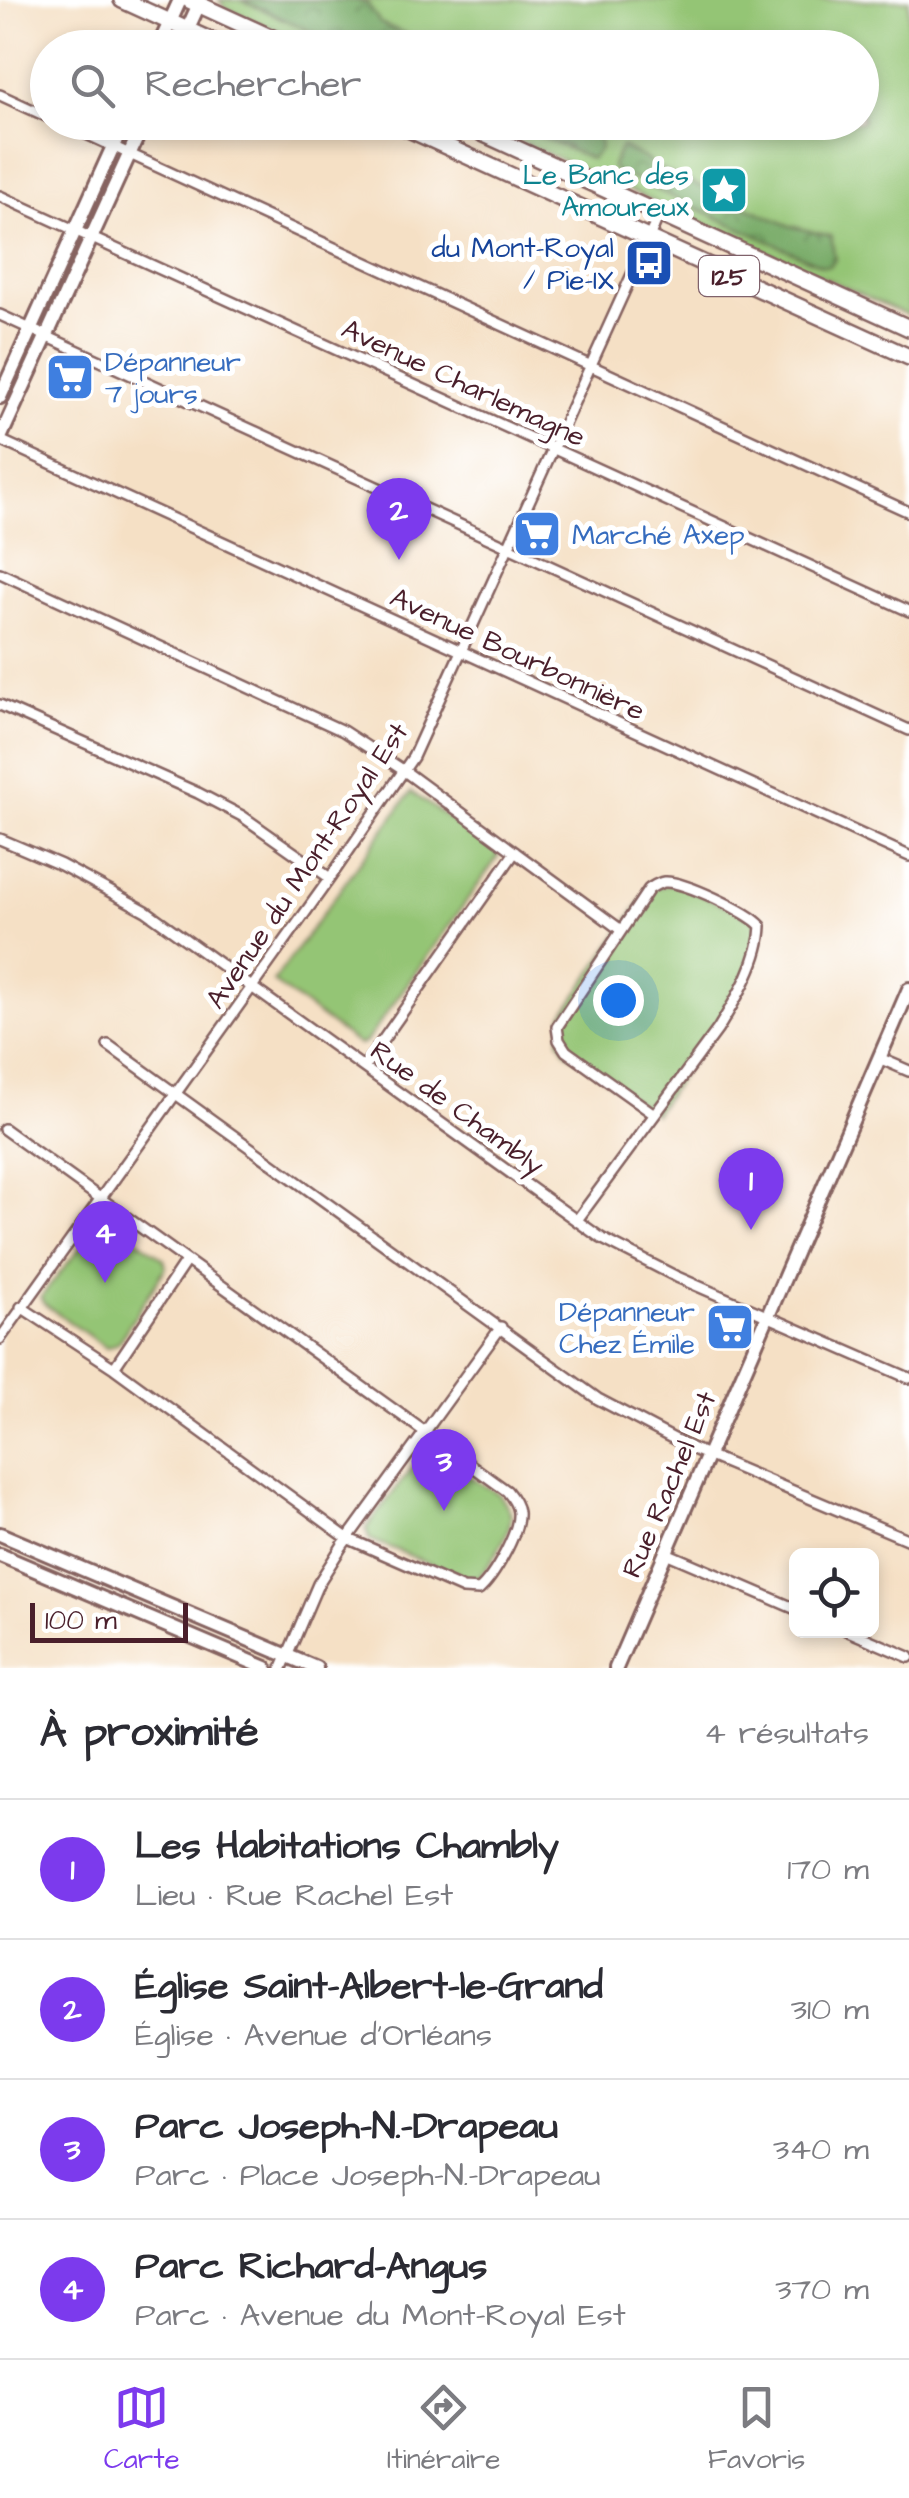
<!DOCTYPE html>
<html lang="fr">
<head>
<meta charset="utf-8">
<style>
  body { margin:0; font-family:"Architects Daughter",sans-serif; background:#f7f7f7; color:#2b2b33 }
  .controls { position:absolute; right:30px; bottom:30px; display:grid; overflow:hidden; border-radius:15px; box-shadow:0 5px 15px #0003 }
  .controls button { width:90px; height:90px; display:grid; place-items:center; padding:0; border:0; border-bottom:2px solid #e1e1e2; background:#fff; color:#2b2b33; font:50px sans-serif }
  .scale { position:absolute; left:30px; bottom:25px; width:158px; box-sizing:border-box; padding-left:10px; border:5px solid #4a1f2b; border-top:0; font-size:28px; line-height:35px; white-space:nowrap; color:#4a1f2b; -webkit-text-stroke:8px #fff; paint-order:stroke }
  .you { position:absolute; left:618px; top:1000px; width:35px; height:35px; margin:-25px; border:8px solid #fff; border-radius:50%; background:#1a73e8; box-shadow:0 0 0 15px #1a73e833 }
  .badge { display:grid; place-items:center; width:65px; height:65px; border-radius:50%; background:#7c3aed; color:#fff; font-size:32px; font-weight:700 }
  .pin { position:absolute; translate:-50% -82px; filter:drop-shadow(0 2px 5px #0008) }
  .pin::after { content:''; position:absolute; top:52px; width:35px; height:30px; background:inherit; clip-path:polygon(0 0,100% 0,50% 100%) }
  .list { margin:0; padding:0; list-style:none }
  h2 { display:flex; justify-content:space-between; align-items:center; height:130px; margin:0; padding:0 40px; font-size:42px }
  h2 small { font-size:32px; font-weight:400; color:#7c7c81 }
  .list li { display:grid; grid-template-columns:65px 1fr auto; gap:30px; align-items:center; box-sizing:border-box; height:140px; padding:0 40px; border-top:2px solid #e1e1e2 }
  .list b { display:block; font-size:38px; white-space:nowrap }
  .list p { margin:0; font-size:32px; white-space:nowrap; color:#7c7c81 }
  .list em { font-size:32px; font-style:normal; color:#7c7c81 }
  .icon { flex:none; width:55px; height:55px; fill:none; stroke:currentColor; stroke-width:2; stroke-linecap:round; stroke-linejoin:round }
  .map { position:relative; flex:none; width:909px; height:1668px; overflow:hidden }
  .search { position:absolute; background:#fff; box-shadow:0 5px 15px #0003; left:30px; right:30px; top:30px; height:110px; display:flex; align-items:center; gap:25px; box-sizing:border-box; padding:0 35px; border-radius:55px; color:#7c7c81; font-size:38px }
  .sheet { height:690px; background:#fff }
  nav { display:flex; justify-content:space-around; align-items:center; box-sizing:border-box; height:140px; border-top:2px solid #e1e1e2; background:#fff; font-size:28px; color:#7c7c81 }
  nav a { display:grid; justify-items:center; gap:5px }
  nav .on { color:#7c3aed }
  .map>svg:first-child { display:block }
</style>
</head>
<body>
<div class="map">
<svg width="909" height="1668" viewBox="0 0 909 1668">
  <defs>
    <pattern id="forest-crowns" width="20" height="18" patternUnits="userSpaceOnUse" patternTransform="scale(2.5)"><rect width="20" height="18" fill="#7a6"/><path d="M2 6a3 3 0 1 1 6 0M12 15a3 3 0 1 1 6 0" fill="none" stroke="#648a54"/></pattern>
  </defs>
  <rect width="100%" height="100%" fill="#fff"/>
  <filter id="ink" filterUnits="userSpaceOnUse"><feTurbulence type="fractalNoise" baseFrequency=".01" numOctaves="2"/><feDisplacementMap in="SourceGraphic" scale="20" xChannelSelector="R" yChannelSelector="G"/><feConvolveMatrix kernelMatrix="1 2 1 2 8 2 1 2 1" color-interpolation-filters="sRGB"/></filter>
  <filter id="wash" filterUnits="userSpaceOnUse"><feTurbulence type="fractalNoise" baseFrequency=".0048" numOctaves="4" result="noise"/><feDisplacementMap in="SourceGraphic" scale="40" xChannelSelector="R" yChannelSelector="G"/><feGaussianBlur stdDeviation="2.25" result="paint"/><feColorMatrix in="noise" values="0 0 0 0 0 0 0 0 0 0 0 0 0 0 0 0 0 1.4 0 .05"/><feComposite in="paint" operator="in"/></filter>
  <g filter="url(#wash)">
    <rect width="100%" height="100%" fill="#f5e0c5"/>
    <!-- green -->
    <path fill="#94c575" stroke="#6f7250" stroke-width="2.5" d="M219 0H909V316L698 221 695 216 688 217 479 123 862 122V48L314 47 225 8Z
      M411 792 497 852 498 857 366 1042 359 1045 273 982Z
      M675 883 755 919 761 939 735 1000 654 1114 566 1051 559 1040 563 1015 649 889Z
      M103 1219 110 1220 164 1259 166 1267 118 1343 106 1348 43 1303 41 1297Z
      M425 1451 499 1494C504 1501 511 1509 511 1517 510 1535 490 1565 478 1578L462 1577 369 1539 366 1528Z"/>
    <!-- forest -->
    <path fill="url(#forest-crowns)" stroke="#606448" stroke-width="2.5" d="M241 0H356L368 4 380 23 436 47H345Z
      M510 123H565L599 138 600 149 591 159Z
      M621 147 646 159 653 166 790 226 831 236 835 260 829 266H823L613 170 612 165Z"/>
  </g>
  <g filter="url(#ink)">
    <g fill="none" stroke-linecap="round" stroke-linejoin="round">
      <!-- street casing -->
      <g stroke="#866361" stroke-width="14">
        <path id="street" d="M0 95 48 117
          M60 122 909 512
          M0 196 909 611
          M0 315 909 730
          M0 440 909 856
          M0 573 343 731 403 770 621 930
          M0 705 198 793 242 816 330 878
          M0 839 61 865 146 911 601 1238 677 1277 909 1378
          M108 1045 598 1399 693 1449 909 1540
          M879 1058 909 1071
          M364 1067 515 852
          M4 1129 507 1491C512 1497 517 1504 518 1512 520 1532 493 1578 479 1590L463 1589 347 1538 114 1368 21 1307
          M577 1220 718 1029C736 999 760 961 761 926 749 912 682 880 664 882 658 883 654 886 649 889L557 1027 559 1040 566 1051 654 1114
          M0 1339 330 878 413 757 659 215
          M114 1368 186 1261
          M666 1553 796 1609
          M846 1630 909 1657
          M282 1668 318 1584 342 1546 501 1327"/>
      </g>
      <!-- secondary casing -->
      <g stroke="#866361" stroke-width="18">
        <path id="secondary" d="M158 48 180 0
          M179 48 199 4
          M0 397 124 122
          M0 438 144 122
          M0 1534 316 1668
          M0 1555 266 1668
          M616 1668 909 989"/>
      </g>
      <!-- primary casing -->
      <g stroke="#866361" stroke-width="20">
        <path id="primary" d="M122 0 227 48
          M189 0 294 48
          M393 122 909 357
          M458 122 909 328"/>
      </g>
      <!-- street -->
      <use href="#street" stroke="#fff" stroke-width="9"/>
      <!-- secondary -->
      <use href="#secondary" stroke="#fff" stroke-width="12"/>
      <!-- primary -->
      <use href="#primary" stroke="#fff" stroke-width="15"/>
    </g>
  </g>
  <!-- icons -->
  <defs>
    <g id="sight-square" transform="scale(2.5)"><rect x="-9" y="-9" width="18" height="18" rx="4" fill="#0f9aa8" stroke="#fff"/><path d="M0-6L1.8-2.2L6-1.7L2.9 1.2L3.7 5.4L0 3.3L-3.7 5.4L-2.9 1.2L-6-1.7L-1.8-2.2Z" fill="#fff"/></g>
    <g id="bus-square" transform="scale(2.5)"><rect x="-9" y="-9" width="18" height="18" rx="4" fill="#1a4fb4" stroke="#fff"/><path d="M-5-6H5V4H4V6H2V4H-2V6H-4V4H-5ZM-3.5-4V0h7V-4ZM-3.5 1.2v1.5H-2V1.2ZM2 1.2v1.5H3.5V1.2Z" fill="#fff"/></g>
    <g id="supermarket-square" transform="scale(2.5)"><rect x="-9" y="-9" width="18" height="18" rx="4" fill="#3f7fe0" stroke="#fff"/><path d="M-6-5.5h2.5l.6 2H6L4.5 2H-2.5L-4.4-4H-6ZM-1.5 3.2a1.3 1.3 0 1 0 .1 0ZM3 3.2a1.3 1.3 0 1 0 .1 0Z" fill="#fff"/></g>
  </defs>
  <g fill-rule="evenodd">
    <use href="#sight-square" x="724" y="190"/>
    <use href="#bus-square" x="649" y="263"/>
    <use href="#supermarket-square" x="70" y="377"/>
    <use href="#supermarket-square" x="537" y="534"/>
    <use href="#supermarket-square" x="730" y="1327"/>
  </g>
  <g text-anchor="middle" stroke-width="10" stroke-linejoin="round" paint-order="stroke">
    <!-- shield labels -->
    <rect fill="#fff" stroke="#80626b" stroke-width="2.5" x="699" y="256" width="60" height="40" rx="8"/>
    <g font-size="25" font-weight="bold" fill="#4a1f2b">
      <text x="729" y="285">125</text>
    </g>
    <!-- culture labels -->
    <g font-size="28" fill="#0d838f" stroke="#fff" text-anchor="end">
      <text x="689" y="184">Le Banc des<tspan x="689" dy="32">Amoureux</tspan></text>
    </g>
    <!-- transit labels -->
    <g font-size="28" fill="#164399" stroke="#fff" text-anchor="end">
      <text x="614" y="257">du Mont-Royal<tspan x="614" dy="32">/ Pie-IX</tspan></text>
    </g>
    <!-- shop labels -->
    <g font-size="28" fill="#366cbe" stroke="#fff" text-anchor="start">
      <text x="105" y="371">Dépanneur<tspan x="105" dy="32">7 jours</tspan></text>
      <text x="572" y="544">Marché Axep</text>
      <text x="695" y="1321" text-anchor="end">Dépanneur<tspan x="695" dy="32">Chez Émile</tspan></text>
    </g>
    <!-- street labels -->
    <g font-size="28" fill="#4a1f2b" stroke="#fff">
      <text transform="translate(464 382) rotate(25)" y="10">Avenue Charlemagne</text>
      <text transform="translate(518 653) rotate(25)" y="10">Avenue Bourbonnière</text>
      <text transform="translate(306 865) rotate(-56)" y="10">Avenue du Mont-Royal Est</text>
      <text transform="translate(458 1107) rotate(36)" y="10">Rue de Chambly</text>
      <text transform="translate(668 1484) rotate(-67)" y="10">Rue Rachel Est</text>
    </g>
  </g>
</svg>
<div class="controls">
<button><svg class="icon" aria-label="locate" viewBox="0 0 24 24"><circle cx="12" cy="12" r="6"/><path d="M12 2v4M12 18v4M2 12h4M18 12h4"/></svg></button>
</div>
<div class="scale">100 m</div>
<div class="you"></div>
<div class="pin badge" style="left:751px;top:1230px">1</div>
<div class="pin badge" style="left:399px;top:560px">2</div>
<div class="pin badge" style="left:444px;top:1511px">3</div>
<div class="pin badge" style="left:105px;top:1283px">4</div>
<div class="search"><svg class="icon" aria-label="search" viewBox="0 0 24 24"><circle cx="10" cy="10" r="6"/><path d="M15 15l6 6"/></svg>Rechercher</div>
</div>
<section class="sheet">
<h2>À proximité<small>4 résultats</small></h2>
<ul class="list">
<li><span class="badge">1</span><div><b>Les Habitations Chambly</b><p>Lieu · Rue Rachel Est</p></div><em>170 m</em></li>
<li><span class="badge">2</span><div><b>Église Saint-Albert-le-Grand</b><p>Église · Avenue d'Orléans</p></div><em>310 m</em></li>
<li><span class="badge">3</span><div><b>Parc Joseph-N.-Drapeau</b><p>Parc · Place Joseph-N.-Drapeau</p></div><em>340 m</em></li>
<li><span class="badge">4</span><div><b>Parc Richard-Angus</b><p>Parc · Avenue du Mont-Royal Est</p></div><em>370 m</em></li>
</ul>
</section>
<nav>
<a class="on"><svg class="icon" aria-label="map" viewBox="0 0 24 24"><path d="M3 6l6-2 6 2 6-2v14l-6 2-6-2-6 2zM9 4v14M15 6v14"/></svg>Carte</a>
<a><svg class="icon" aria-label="directions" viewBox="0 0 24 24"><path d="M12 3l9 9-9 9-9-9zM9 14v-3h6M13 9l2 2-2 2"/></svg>Itinéraire</a>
<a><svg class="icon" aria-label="saved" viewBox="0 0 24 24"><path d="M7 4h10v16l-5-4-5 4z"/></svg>Favoris</a>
</nav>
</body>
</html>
